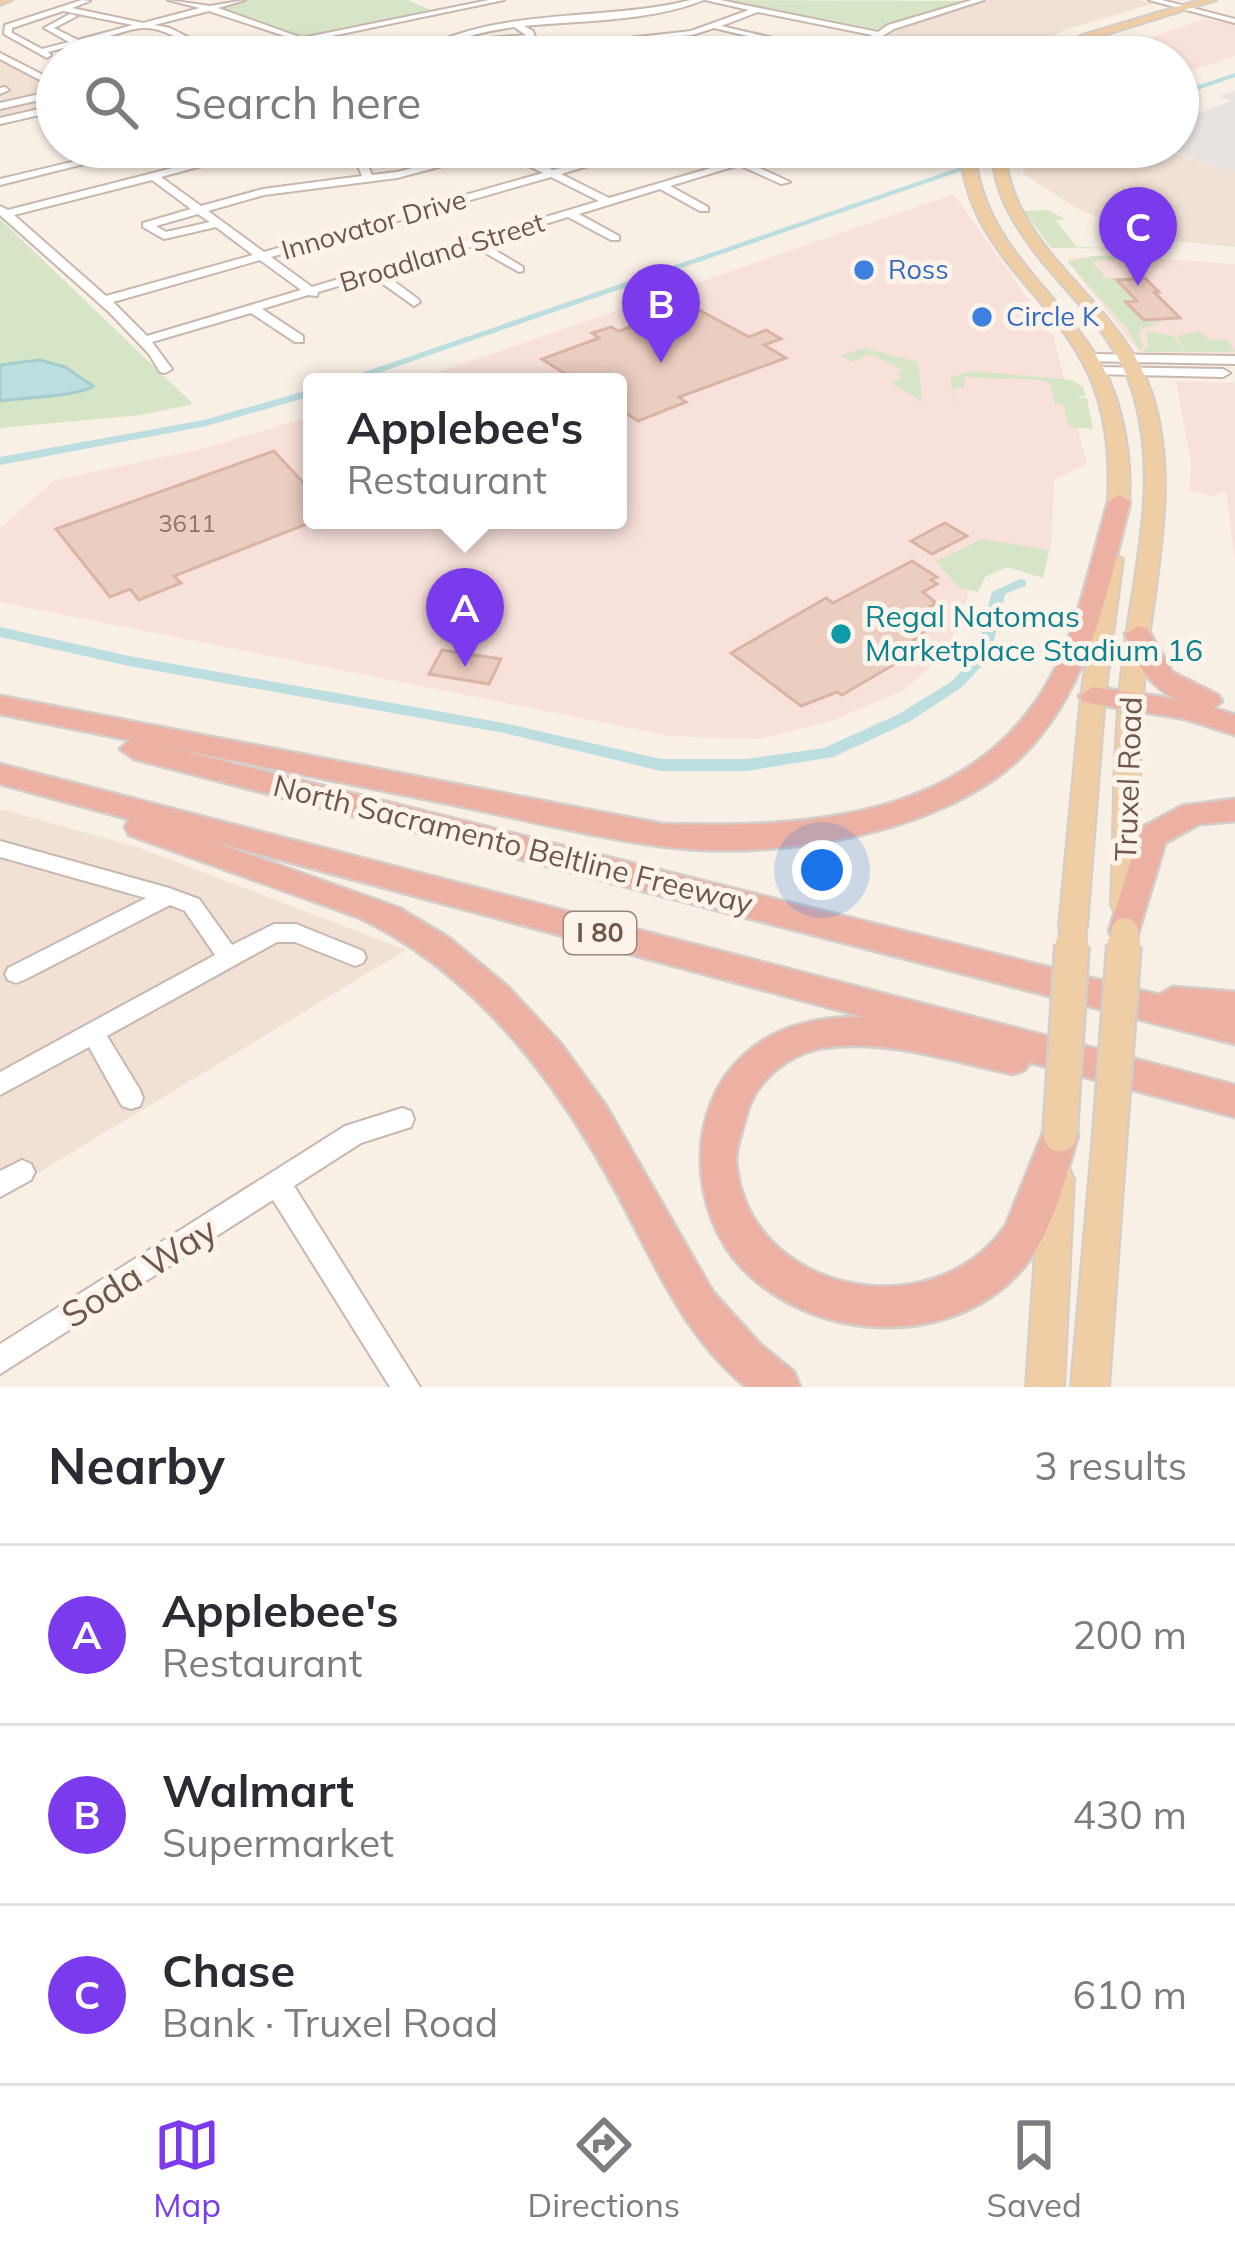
<!DOCTYPE html>
<html lang="en">
<head>
<meta charset="utf-8">
<style>
  body { margin:0; font-family:Mulish,sans-serif; background:#f2f2f3; color:#2b2b33 }
  .you { position:absolute; left:822px; top:870px; width:42px; height:42px; margin:-30px; border:9px solid #fff; border-radius:50%; background:#1a73e8; box-shadow:0 0 0 18px #1a73e833 }
  .badge { display:grid; place-items:center; width:78px; height:78px; border-radius:50%; background:#7c3aed; color:#fff; font-size:39px; font-weight:700 }
  .pin { position:absolute; translate:-50% -99px; filter:drop-shadow(0 3px 6px #0008) }
  .pin::after { content:''; position:absolute; top:63px; width:42px; height:36px; background:inherit; clip-path:polygon(0 0,100% 0,50% 100%) }
  .popup { position:absolute; left:303px; top:373px; width:324px; height:156px; box-sizing:border-box; display:grid; place-content:center; border-radius:12px; background:#fff; filter:drop-shadow(0 3px 9px #0005); font-size:39px; white-space:nowrap; color:#7c7c81 }
  .popup b { font-size:45px; color:#2b2b33 }
  .popup::after { content:''; position:absolute; left:50%; top:100%; margin-left:-24px; border:24px solid transparent; border-top-color:#fff }
  .list { margin:0; padding:0; list-style:none }
  h2 { display:flex; justify-content:space-between; align-items:center; height:156px; margin:0; padding:0 48px; font-size:51px }
  h2 small { font-size:39px; font-weight:400; color:#7c7c81 }
  .list li { display:grid; grid-template-columns:78px 1fr auto; gap:36px; align-items:center; box-sizing:border-box; height:180px; padding:0 48px; border-top:3px solid #e1e1e2 }
  .list b { display:block; font-size:45px; white-space:nowrap }
  .list p { margin:0; font-size:39px; white-space:nowrap; color:#7c7c81 }
  .list em { font-size:39px; font-style:normal; color:#7c7c81 }
  .icon { flex:none; width:66px; height:66px; fill:none; stroke:currentColor; stroke-width:2; stroke-linecap:round; stroke-linejoin:round }
  .map { position:relative; flex:none; width:1235px; height:1387px; overflow:hidden }
  .search { position:absolute; background:#fff; box-shadow:0 3px 9px #0004; left:36px; right:36px; top:36px; height:132px; display:flex; align-items:center; gap:30px; box-sizing:border-box; padding:0 42px; border-radius:66px; color:#7c7c81; font-size:45px }
  .sheet { height:696px; background:#fff }
  nav { display:flex; justify-content:space-around; align-items:center; box-sizing:border-box; height:168px; border-top:3px solid #e1e1e2; background:#fff; font-size:33px; color:#7c7c81 }
  nav a { display:grid; justify-items:center; gap:6px }
  nav .on { color:#7c3aed }
  .map>svg:first-child { display:block }
</style>
</head>
<body>
<div class="map">
<svg width="1235" height="1387" viewBox="0 0 1235 1387">
  <rect width="100%" height="100%" fill="#f9f0e5"/>
  <!-- residential -->
  <path fill="#f0e1d4" d="M989 0H1141L1154 3 1065 30 1007 57H899L857 52 918 20Z
    M0 53 57 84V107L0 119Z
    M1048 147H1155L1235 173V247L1122 236 1110 222 1076 208 1024 174 1020 157Z
    M0 809 137 847 406 950 0 1196Z"/>
  <!-- commercial -->
  <path fill="#f8e1da" d="M1204 19 1235 24V56L1178 75V57L1097 56Z
    M954 194 1053 335 1087 464 1054 480 1051 553 980 540 972 584 947 653 904 690 834 720 759 739 671 736 0 602V528L55 480 202 449 312 416V520H618V382H410Z
    M1110 255 1235 264V354L1139 352 1068 262 1069 258Z
    M1176 381 1235 383V560L1226 490 1214 496 1189 491 1191 463Z"/>
  <!-- industrial -->
  <path fill="#e9e3df" d="M1235 91V173L1159 147H1178V121L1231 101 1218 96Z"/>
  <!-- green -->
  <path fill="#d5e5c5" d="M245 0H408L436 12 304 39 222 9Z
    M725 0 967 1 875 29Z
    M1048 210 1065 219 1055 220 1077 247 1161 249 1051 248 1024 211Z
    M0 219 193 404 141 415 0 428Z
    M1093 256H1143L1092 262 1105 277 1100 279 1115 278 1141 299 1126 301 1143 320 1163 321 1142 329 1139 336 1144 346 1139 350 1128 330 1068 262Z
    M1146 331 1173 336 1186 352 1177 336 1200 331 1209 340 1226 339 1235 352H1146L1142 351 1148 347Z
    M864 348 918 362 922 402 892 383 902 378 896 374 902 370 870 354 852 362 840 356Z
    M973 371 1072 380 1083 387 1086 396 1074 397 1087 398 1093 429 1069 427 1063 405 1055 404 1050 384 1042 380 965 377 964 388 953 389 954 406 951 377Z
    M982 539 1049 550 1043 578 1007 567 985 577 978 592 959 588 936 561Z"/>
  <!-- water -->
  <path fill="#bcdee0" stroke="#a4cdd0" stroke-width="3" d="M39 360 65 367 93 386C78 397 22 397 0 401V365Z"/>
  <g fill="none" stroke-linecap="round" stroke-linejoin="round">
    <!-- canal -->
    <path fill="#bcdee0" fill-rule="evenodd" d="M1235 73V77L1178 97V92Z
      M1019 147H1031L352 382H335Z
      M312 389V396L206 426 0 465V457L204 420Z
      M1020 579 1025 580 1027 583 1025 586 1005 594 990 657 962 687 909 722 833 757 747 771H661L504 733 129 666 0 637V627L129 656 504 723 661 759H747L824 748 899 714 952 681 976 655 992 592Z"/>
  </g>
  <!-- building -->
  <path fill="#ebcec0" stroke="#dbb4a3" stroke-width="3" d="M1145 278 1159 292H1154L1180 318 1144 320 1126 302 1137 301 1117 280Z
    M690 305 749 337 766 330 781 339 764 345 786 358 679 397 686 402 638 421 618 408V382H578L542 359 599 338 592 333 611 327 619 331Z
    M274 451 312 492V522L174 576 181 583 139 600 130 589 110 597 56 529Z
    M945 523 967 536 932 554 911 541Z
    M912 561 937 577 931 580 937 584 923 592 936 603 909 619 926 630 888 662 893 665 842 695 837 692 801 706 731 653 826 598 833 603Z
    M442 650 501 659 489 684 429 674Z"/>
  <g fill="none" stroke-linecap="round" stroke-linejoin="round">
    <!-- minor casing -->
    <g stroke="#c9b7ad" stroke-width="4">
      <path id="minor" d="M82 0 90 1 72 8 143 23 200 8 168 0 210 6 245 0 218 8 302 38 489 0H504L303 42 209 11 154 25 170 28 227 57C197 57 173 26 142 28 129 29 115 35 103 38L138 57H127L95 40 48 52 51 55 47 58 4 34 5 25ZM63 11 133 25 78 40 54 28 77 16 70 14 44 28 69 42 42 49 12 33V28Z
        M691 0H704C649 22 583 20 524 26L533 31 535 37 531 39 473 43 476 39 526 35 514 27C494 30 474 34 455 41 439 46 425 57 408 57 491 5 599 23 691 0Z
        M705 0H720L878 32 888 25 972 0H984L894 29 849 57H839L872 35 758 12 721 26 773 38V42L714 28 692 35 606 43 602 41 691 31 749 10Z
        M1149 0H1162L1235 19V23Z
        M287 45 326 57C313 57 299 50 288 49 268 49 248 57 228 57Z
        M0 53 57 82V89L0 59Z
        M0 88 5 87 9 90 0 94Z
        M57 90V96L0 109V103Z
        M57 105V111L0 124V118Z
        M135 147H152L0 185V179Z
        M255 147H272L161 177 201 206 263 189 362 176 356 161 369 147H379L366 161 372 175 397 172 493 147H509L553 170 635 147H651L561 174 609 198 731 162 701 147H714L790 182 781 184 739 165 670 186 708 207V211H700L660 189 579 214 619 236V240H611L568 217 483 243 523 267V271L519 272 473 246 383 273 418 299 420 302 414 306 372 276 318 292 317 296 308 295 262 309 303 336V342H295L251 313 152 342 172 369 165 373 160 372 149 354 110 313 0 215V206L8 210ZM499 151 543 173 264 252 208 211 264 195 397 178ZM551 177 599 201 312 287 271 257ZM152 180 191 209 143 223V227L164 239 216 227 253 255 106 296 14 215ZM198 214 210 222 166 232 156 226ZM260 260 301 290 147 336 113 302Z
        M1090 354 1235 356V364L1085 361 1084 358Z
        M1096 367 1223 369 1230 373 1223 377 1091 374 1089 371Z
        M0 841 169 888 199 899 232 945 274 924H296L363 951 366 957 363 963 355 966 295 942H277L107 1036 140 1090 143 1098 140 1106 131 1109 122 1106 89 1047 0 1095V1072L215 955 185 911 170 905 24 980 16 983 8 980 5 974 8 968 146 898 0 857Z
        M402 1108 411 1111 414 1119 411 1127 361 1143 294 1186 420 1387H390L273 1200 0 1374V1344L345 1126Z
        M22 1160 31 1164 35 1172 31 1180 0 1197V1171Z"/>
    </g>
    <!-- major casing -->
    <g stroke="#d4cdca" stroke-width="4">
      <path id="major" d="M0 0H12L0 5Z
        M1200 0H1216L1091 39 1051 57H1036L1083 35Z
        M960 147H974C981 243 1052 283 1098 359 1117 390 1126 429 1129 465 1130 486 1131 510 1123 529L1116 531 1106 525C1112 470 1110 411 1082 361 1039 283 966 246 960 147Z
        M989 147H1003C1007 171 1012 194 1025 216 1061 280 1128 321 1152 394 1182 488 1151 590 1144 685 1138 758 1140 832 1139 905L1135 913 1125 916 1115 913 1111 905C1114 829 1113 753 1121 677 1130 584 1161 488 1134 396 1114 323 1046 281 1011 216 998 194 994 171 989 147Z
        M1112 553 1123 559 1105 696 1087 927 1083 935 1073 938 1063 935 1059 927 1081 696 1101 559Z
        M1109 1131 1121 1135 1126 1146 1109 1387H1071L1092 1146 1097 1135Z
        M1057 1163 1069 1168 1074 1179 1064 1387H1026L1040 1179 1045 1168Z"/>
    </g>
    <!-- highway casing -->
    <g stroke="#d4cdca" stroke-width="5">
      <path id="highway" d="M1119 495 1130 502C1108 590 1089 691 1021 757 937 837 771 861 660 846 592 837 523 819 455 805 360 786 266 767 171 748L1159 995 1173 987 1235 992V1044L134 759 120 749 130 740 0 714V696L662 824C795 828 954 822 1037 700 1076 643 1089 567 1108 502Z
        M1138 626 1147 628 1172 672 1218 695 1222 701 1214 708 1235 715V735L1186 719 1083 702 1079 696 1093 687 1176 699C1148 685 1136 663 1125 634Z
        M0 764 1235 1085V1117L1029 1062 1025 1070 1013 1074C953 1062 886 1038 823 1048 788 1054 754 1081 746 1117 742 1131 736 1147 736 1161 746 1294 934 1331 1006 1225L1047 1123 1060 1118 1073 1123 1078 1135C1066 1177 1054 1226 1028 1262 961 1350 817 1345 743 1269 689 1213 684 1108 745 1054 777 1025 822 1016 864 1017L211 841 399 908 449 938 508 987 561 1044 606 1106 713 1292 761 1345 794 1372 800 1387H746C684 1336 656 1266 619 1197 559 1084 478 975 360 918L129 835 125 827 129 819 0 784Z
        M1235 799V821L1199 824 1165 843 1136 940 1125 944 1114 940 1109 931 1141 828 1182 806Z"/>
    </g>
    <!-- minor -->
    <use href="#minor" fill="#fff" fill-rule="evenodd"/>
    <!-- major -->
    <use href="#major" fill="#f0cea5" fill-rule="evenodd"/>
    <!-- highway -->
    <use href="#highway" fill="#ecb1a3" fill-rule="evenodd"/>
    <!-- major-bridge-far1 casing -->
    <g stroke="#d4cdca" stroke-width="30" stroke-linecap="butt">
      <path id="major-bridge-far1" d="M1072 948 1073 927
        M1124 948 1125 931"/>
    </g>
    <!-- major-bridge casing -->
    <g stroke="#d4cdca" stroke-width="38" stroke-linecap="butt">
      <path id="major-bridge" d="M1060 1135 1072 945
        M1109 1146 1124 945"/>
    </g>
    <!-- major-bridge-far1 -->
    <use href="#major-bridge-far1" stroke="#f0cea5" stroke-width="26"/>
    <!-- major-bridge -->
    <use href="#major-bridge" stroke="#f0cea5" stroke-width="33"/>
  </g>
  <!-- markers -->
  <g fill="#3f7fe0" stroke="#fcf4eb" stroke-width="4.5">
    <circle cx="864" cy="270" r="12"/>
    <circle cx="982" cy="317" r="12"/>
  </g>
  <circle fill="#0f9aa8" stroke="#fcf4eb" stroke-width="4.5" cx="841" cy="634" r="12"/>
  <g text-anchor="middle" stroke-width="10" stroke-linejoin="round" paint-order="stroke">
    <!-- number labels -->
    <g font-size="24" fill="#8e756a">
      <text x="187" y="532">3611</text>
    </g>
    <!-- far-street labels -->
    <g font-size="27" fill="#6f574e" stroke="#fcf4eb">
      <text transform="translate(374 225) rotate(-16)" y="9">Innovator Drive</text>
      <text transform="translate(442 253) rotate(-17)" y="9">Broadland Street</text>
    </g>
    <!-- far-shop labels -->
    <g font-size="27" fill="#366cbe" stroke="#fcf4eb" text-anchor="start">
      <text x="888" y="279">Ross</text>
      <text x="1006" y="326">Circle K</text>
    </g>
    <!-- shield labels -->
    <rect fill="#fcf4eb" stroke="#99867d" stroke-width="3" x="564" y="912" width="72" height="42" rx="9"/>
    <g font-size="27" font-weight="bold" fill="#6f574e">
      <text x="600" y="942">I 80</text>
    </g>
    <!-- culture labels -->
    <g font-size="30" fill="#0d838f" stroke="#fcf4eb" text-anchor="start">
      <text x="865" y="627">Regal Natomas<tspan x="865" dy="34">Marketplace Stadium 16</tspan></text>
    </g>
    <!-- street labels -->
    <g font-size="30" fill="#6f574e" stroke="#fcf4eb">
      <text transform="translate(1129 779) rotate(-88)" y="10">Truxel Road</text>
      <text transform="translate(513 845) rotate(14)" y="10">North Sacramento Beltline Freeway</text>
    </g>
    <!-- near-street labels -->
    <g font-size="36" fill="#6f574e" stroke="#fcf4eb">
      <text transform="translate(139 1272) rotate(-32)" y="13">Soda Way</text>
    </g>
  </g>
</svg>
<div class="you"></div>
<div class="pin badge" style="left:465px;top:667px">A</div>
<div class="popup"><b>Applebee's</b>Restaurant</div>
<div class="pin badge" style="left:661px;top:363px">B</div>
<div class="pin badge" style="left:1138px;top:286px">C</div>
<div class="search"><svg class="icon" aria-label="search" viewBox="0 0 24 24"><circle cx="10" cy="10" r="6"/><path d="M15 15l6 6"/></svg>Search here</div>
</div>
<section class="sheet">
<h2>Nearby<small>3 results</small></h2>
<ul class="list">
<li><span class="badge">A</span><div><b>Applebee's</b><p>Restaurant</p></div><em>200 m</em></li>
<li><span class="badge">B</span><div><b>Walmart</b><p>Supermarket</p></div><em>430 m</em></li>
<li><span class="badge">C</span><div><b>Chase</b><p>Bank · Truxel Road</p></div><em>610 m</em></li>
</ul>
</section>
<nav>
<a class="on"><svg class="icon" aria-label="map" viewBox="0 0 24 24"><path d="M3 6l6-2 6 2 6-2v14l-6 2-6-2-6 2zM9 4v14M15 6v14"/></svg>Map</a>
<a><svg class="icon" aria-label="directions" viewBox="0 0 24 24"><path d="M12 3l9 9-9 9-9-9zM9 14v-3h6M13 9l2 2-2 2"/></svg>Directions</a>
<a><svg class="icon" aria-label="saved" viewBox="0 0 24 24"><path d="M7 4h10v16l-5-4-5 4z"/></svg>Saved</a>
</nav>
</body>
</html>
